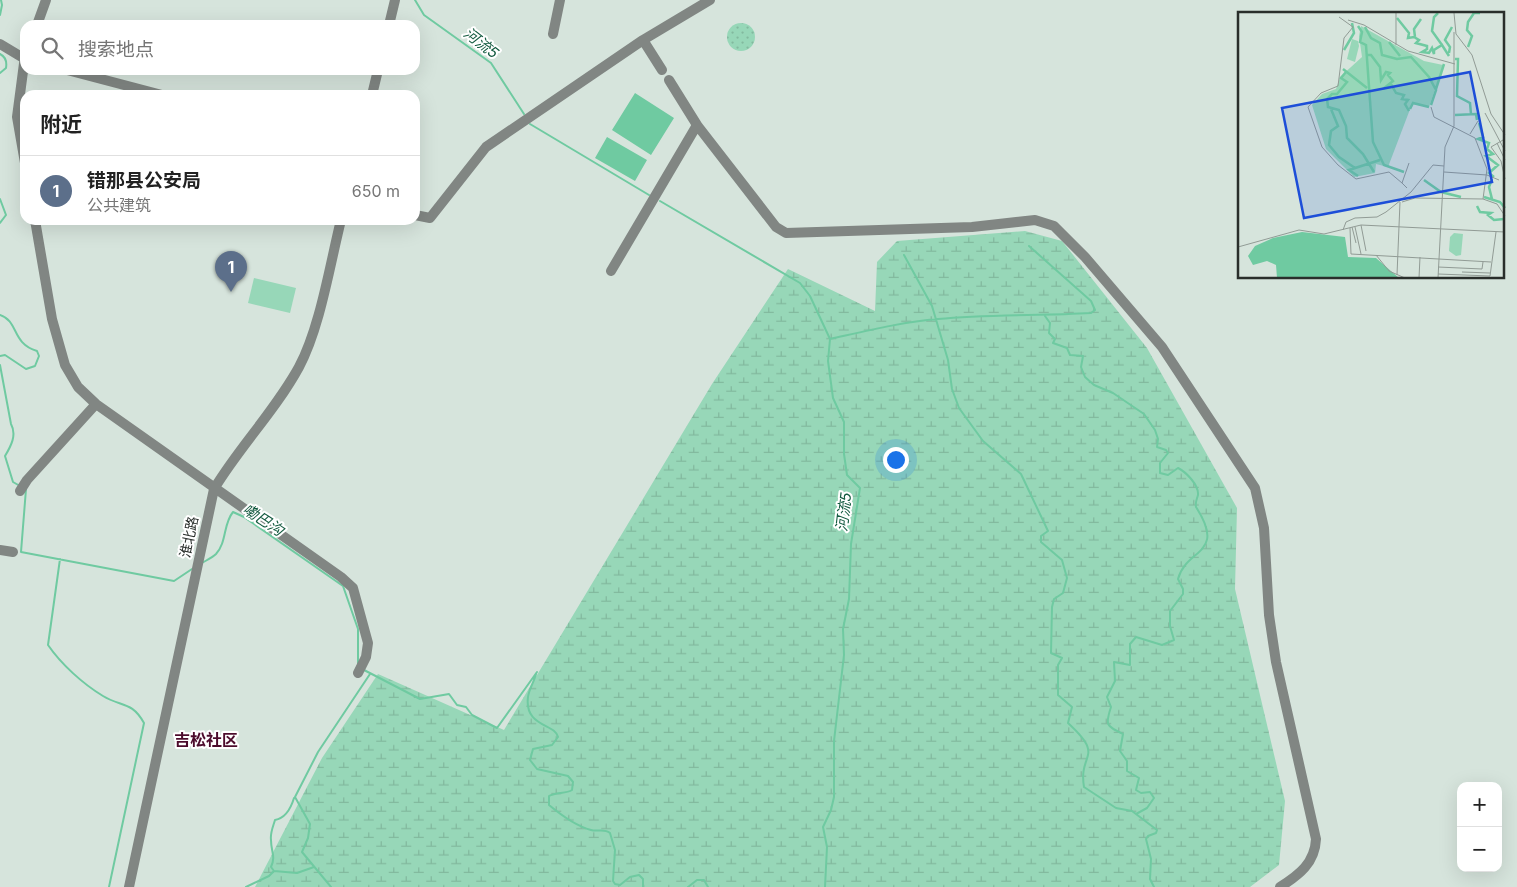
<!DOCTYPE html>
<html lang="zh">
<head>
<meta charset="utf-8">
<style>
  body { margin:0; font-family:Inter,"Noto Sans SC",sans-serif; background:#f6f6f6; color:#222 }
  .controls { position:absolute; right:15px; bottom:15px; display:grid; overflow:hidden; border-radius:10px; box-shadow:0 5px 20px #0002 }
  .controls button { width:45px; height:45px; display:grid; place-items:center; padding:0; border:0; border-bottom:1px solid #e0e0e0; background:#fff; color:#222; font:25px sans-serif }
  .you { position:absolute; left:895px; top:459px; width:18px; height:18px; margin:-12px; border:4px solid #fff; border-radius:50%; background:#1a73e8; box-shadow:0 0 0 8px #1a73e833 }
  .badge { display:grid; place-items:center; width:32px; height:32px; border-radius:50%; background:#0f766e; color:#fff; font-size:16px; font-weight:700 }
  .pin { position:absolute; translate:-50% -41px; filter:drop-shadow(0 1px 2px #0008) }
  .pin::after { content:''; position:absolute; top:26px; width:18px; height:15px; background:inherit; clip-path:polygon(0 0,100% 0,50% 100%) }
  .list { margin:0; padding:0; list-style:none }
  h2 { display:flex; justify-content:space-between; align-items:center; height:65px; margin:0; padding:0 20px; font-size:21px }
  h2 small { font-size:16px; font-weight:400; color:#767676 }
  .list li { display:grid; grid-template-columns:32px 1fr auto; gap:15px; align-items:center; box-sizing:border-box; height:70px; padding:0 20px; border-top:1px solid #e0e0e0 }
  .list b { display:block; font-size:19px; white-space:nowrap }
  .list p { margin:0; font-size:16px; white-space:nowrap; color:#767676 }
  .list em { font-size:16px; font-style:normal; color:#767676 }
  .icon { flex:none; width:28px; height:28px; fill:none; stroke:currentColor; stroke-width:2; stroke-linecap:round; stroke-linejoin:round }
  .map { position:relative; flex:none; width:1517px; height:887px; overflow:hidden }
  .search { position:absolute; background:#fff; box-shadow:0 5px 20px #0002; left:20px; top:20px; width:400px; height:55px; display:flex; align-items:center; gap:12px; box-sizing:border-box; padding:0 18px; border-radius:15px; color:#767676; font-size:19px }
  .panel { position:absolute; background:#fff; box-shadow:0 5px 20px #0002; left:20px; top:90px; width:400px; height:135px; border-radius:15px }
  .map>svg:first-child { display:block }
</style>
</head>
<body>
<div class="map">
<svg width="1517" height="887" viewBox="0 0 1517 887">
  <defs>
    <pattern id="grass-dots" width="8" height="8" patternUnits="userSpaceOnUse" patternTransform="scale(1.25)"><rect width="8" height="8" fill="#97d7b8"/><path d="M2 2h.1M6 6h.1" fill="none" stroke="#82b99e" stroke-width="1.8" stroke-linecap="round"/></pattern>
    <pattern id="wetland-marsh" width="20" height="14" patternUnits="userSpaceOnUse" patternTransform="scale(1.25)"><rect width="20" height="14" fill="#97d7b8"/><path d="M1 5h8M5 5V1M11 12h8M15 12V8" fill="none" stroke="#82b99e"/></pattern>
  </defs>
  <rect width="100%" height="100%" fill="#d6e4dc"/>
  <!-- grass -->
  <path fill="url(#grass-dots)" d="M727 37a14 14 0 1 1 28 0a14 14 0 1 1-28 0Z"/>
  <!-- wetland -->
  <path fill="url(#wetland-marsh)" d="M1025 231 1062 241 1147 348 1237 508 1235 589 1285 801 1279 865 1250 887H255L322 758 378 674 504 730 712 384 788 269 875 311 877 262 897 241Z"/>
  <!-- garden -->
  <path fill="#97d7b8" d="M254 278 296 288 290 313 248 303Z"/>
  <!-- water -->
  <path fill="#6fcaa1" d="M635 93 674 118 651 155 612 130Z
    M607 137 647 160 635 181 595 158Z"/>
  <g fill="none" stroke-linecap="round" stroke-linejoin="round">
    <!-- stream -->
    <path stroke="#6fcaa1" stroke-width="2" d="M415 0 424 15 491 63 524 114
      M0 15 2 5 1 0
      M0 54C6 57 7 62 6 68L0 73
      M530 124 649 195
      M0 199 6 215 0 223
      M660 201 800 283 810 296 830 339 828 361 833 398 844 422V454L847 475 860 488 851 544 849 599 843 629 844 655 834 741V797L831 810 823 827 827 847 825 887
      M904 255 932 306 948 360 952 389 959 408 983 441 1021 474 1048 531 1041 536V542L1062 560 1067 578 1063 593 1054 599 1052 607 1051 653 1062 658 1058 665V695L1072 707 1068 723C1106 758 1078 752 1084 787L1116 808 1132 811 1157 830 1156 833 1148 836 1146 839 1151 859 1150 879 1154 887
      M0 315C19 321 11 343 37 351L39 356 35 366 26 369 5 355 0 356
      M1045 316 1050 323 1049 333 1055 339 1053 343 1067 348 1070 355 1083 356 1081 367 1085 377 1094 385 1113 393 1144 414 1155 430 1158 439 1157 447 1166 450 1168 453 1160 463V473L1168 475 1178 468C1186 472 1199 485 1198 495 1197 499 1195 502 1196 507 1227 555 1186 548 1178 579L1183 589V594L1170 611V626L1174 640 1162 645 1136 637 1130 644V665L1114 662 1115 681 1107 697 1111 707C1105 725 1106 726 1123 734L1120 751 1127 761V771L1139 778 1136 790 1141 793 1150 792 1154 798 1147 808 1136 814
      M830 339C866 331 902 322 938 319 989 314 1041 316 1091 313L1095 310 1091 301 1029 246
      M0 365 11 424C17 435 11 446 5 456L13 482 20 486
      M26 489 21 552 174 581 192 569
      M60 559 48 645C61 664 83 684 103 696 121 707 132 701 144 723L109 887
      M202 563C207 560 213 557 216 554 227 542 223 524 233 512L244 517 343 586 358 629V666
      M364 670 420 699 449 694 457 705 466 707 472 715 497 728 537 672
      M536 674C534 682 529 689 528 697 524 727 556 724 558 737L552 745 533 749 530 760 537 769 568 776 573 782 572 790C566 794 556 792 549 796V805C561 815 576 826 591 830 598 832 604 828 610 833L615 850 613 881 615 884 620 885 630 877 639 875 643 879V887
      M274 871 271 867C276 856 271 852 271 840 270 833 273 827 275 820 286 818 291 808 294 798
      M274 871 297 873 314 867
      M246 887 269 876 274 871
      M331 887 302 852 308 838 310 824 295 797 318 752 370 674
      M688 887 697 880H704L708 887"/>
    <!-- minor -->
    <path stroke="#818683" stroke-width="10" d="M37 25 46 0
      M389 25 395 0
      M553 34 560 0
      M643 40 662 70
      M0 44 25 59
      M25 56 17 117 25 163
      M67 70 162 95
      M372 95 378 70
      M697 125 776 227 786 233 972 227 1035 220 1054 226 1085 257 1162 347 1255 488 1264 528 1269 615 1276 662 1316 839C1315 863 1299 875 1280 887
      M415 215 430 218 486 147 643 40 710 0
      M35 220 52 319 65 365 78 387 96 404 341 577 353 588 368 643 366 657 358 673
      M611 271 697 125 669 80
      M20 491 27 480 96 404
      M0 550 13 552
      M129 887 214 489C240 446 275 411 299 367 320 328 330 264 341 220"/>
  </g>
  <g text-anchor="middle" stroke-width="4" stroke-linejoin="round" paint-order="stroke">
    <!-- street labels -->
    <g font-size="14" fill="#292e2b" stroke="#fff">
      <text transform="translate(189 537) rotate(-78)" y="5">淮北路</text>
    </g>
    <!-- water labels -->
    <g font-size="15" font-style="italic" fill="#145b40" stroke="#fff">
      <text transform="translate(481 43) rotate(38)" y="5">河流5</text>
      <text transform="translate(844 512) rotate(-83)" y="5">河流5</text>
      <text transform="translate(263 520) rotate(33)" y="5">嘞巴沟</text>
    </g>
    <!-- quarter labels -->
    <g font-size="16" font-weight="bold" fill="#4c0b2c" stroke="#fff">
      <text x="206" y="746">吉松社区</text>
    </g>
  </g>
  <!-- overview -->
  <g transform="translate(1238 12)">
    <rect width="266" height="266" fill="#d6e4dc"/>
    <path d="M114 27 120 29 121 34 117 50 109 47Z" fill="#97d7b8"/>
    <path d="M123 14 186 49 205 53 191 95 174 92 150 155 138 152 137 161 116 165 88 137 74 93 84 82 98 77 102 65 124 45 121 24Z" fill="#97d7b8"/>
    <path d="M216 221 225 222 223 243 218 244 211 239 212 225Z" fill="#97d7b8"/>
    <path d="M64 220 107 225 110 245 138 246 161 266H39L38 253 29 249 15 253 10 244 17 234 35 226Z" fill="#6fcaa1"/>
    <path fill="none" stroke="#6fcaa1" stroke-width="2.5" d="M200 1 196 5 194 19 204 33M159 6 171 21 170 26 176 25 181 28 178 31 189 34V37L184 40 191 41 194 36 196 42V38L204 33 211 44M120 14 124 20 122 30 128 33 135 130 146 153 166 160M127 15 133 26 142 31 144 43 159 47 173 45 191 65 198 78 193 93M177 25 176 17 183 7M151 30 162 44M230 35 234 24 229 18 230 10 236 1H242M106 38 116 21 114 11M211 41 212 35 207 28 214 15M128 43H133L142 55 143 68 148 60 152 61 150 63 155 69 145 77 153 72 158 81 166 83 164 87 170 88 167 92 171 99M217 47H220L219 84 232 91 233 102M105 57 129 76M108 60 103 66 109 70 99 82H94L89 87 90 95 101 98 108 114 109 126 125 142 136 160M198 77 206 52M93 97 100 114 93 119 91 133 101 145 117 156M172 97 175 91 191 95M217 103 238 102 239 108M241 111 245 125 240 127 251 131 249 137 255 142 248 144 260 153 251 161 256 165M120 164 111 158 142 148M254 167 251 175 254 187M186 168 203 180 223 185M246 185 262 190 267 196M239 194 242 200 253 201 250 203 256 208 266 207"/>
    <path fill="none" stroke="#919b95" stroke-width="1" d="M158 1V33M216 1 218 22 234 43 253 102 267 123M101 5 115 15 106 26 100 74 83 81 70 95 84 135 100 153 118 167 151 160 164 171M110 8 126 13 170 39 217 52M193 95 196 105 237 126 249 157 245 187M247 101 267 139M232 122 240 109M265 128 253 135 263 149 267 167M259 131 267 148M206 160 249 163 261 168M169 176 164 171 171 151M164 190 177 186 245 187 259 192 267 204M123 213 128 239M114 215 118 231M117 215 123 242M112 216 113 242 253 250M105 218 108 210 117 206 139 205 148 200 173 180 195 153 206 154M0 235 61 218 86 222 123 213 267 220M138 243 151 259 167 266M200 255 244 257 245 250M224 260 252 261M200 262 252 264M159 263 162 190M252 264 258 220M181 266 182 245M200 266 207 135 216 114V20"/>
    <path fill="#1d4ed8" fill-opacity="0.15" stroke="#1d4ed8" stroke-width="2.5" d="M232 60 254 170 66 206 44 96Z"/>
    <rect width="266" height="266" fill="none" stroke="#292e2b" stroke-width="2.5"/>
  </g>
</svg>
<div class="controls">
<button>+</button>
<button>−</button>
</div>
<div class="you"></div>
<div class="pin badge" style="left:231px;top:292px;background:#5c6f8a">1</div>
<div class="search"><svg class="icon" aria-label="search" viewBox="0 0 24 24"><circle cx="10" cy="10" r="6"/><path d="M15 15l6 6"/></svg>搜索地点</div>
<section class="panel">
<h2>附近<small></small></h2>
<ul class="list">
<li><span class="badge" style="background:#5c6f8a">1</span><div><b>错那县公安局</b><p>公共建筑</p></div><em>650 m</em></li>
</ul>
</section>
</div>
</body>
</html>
